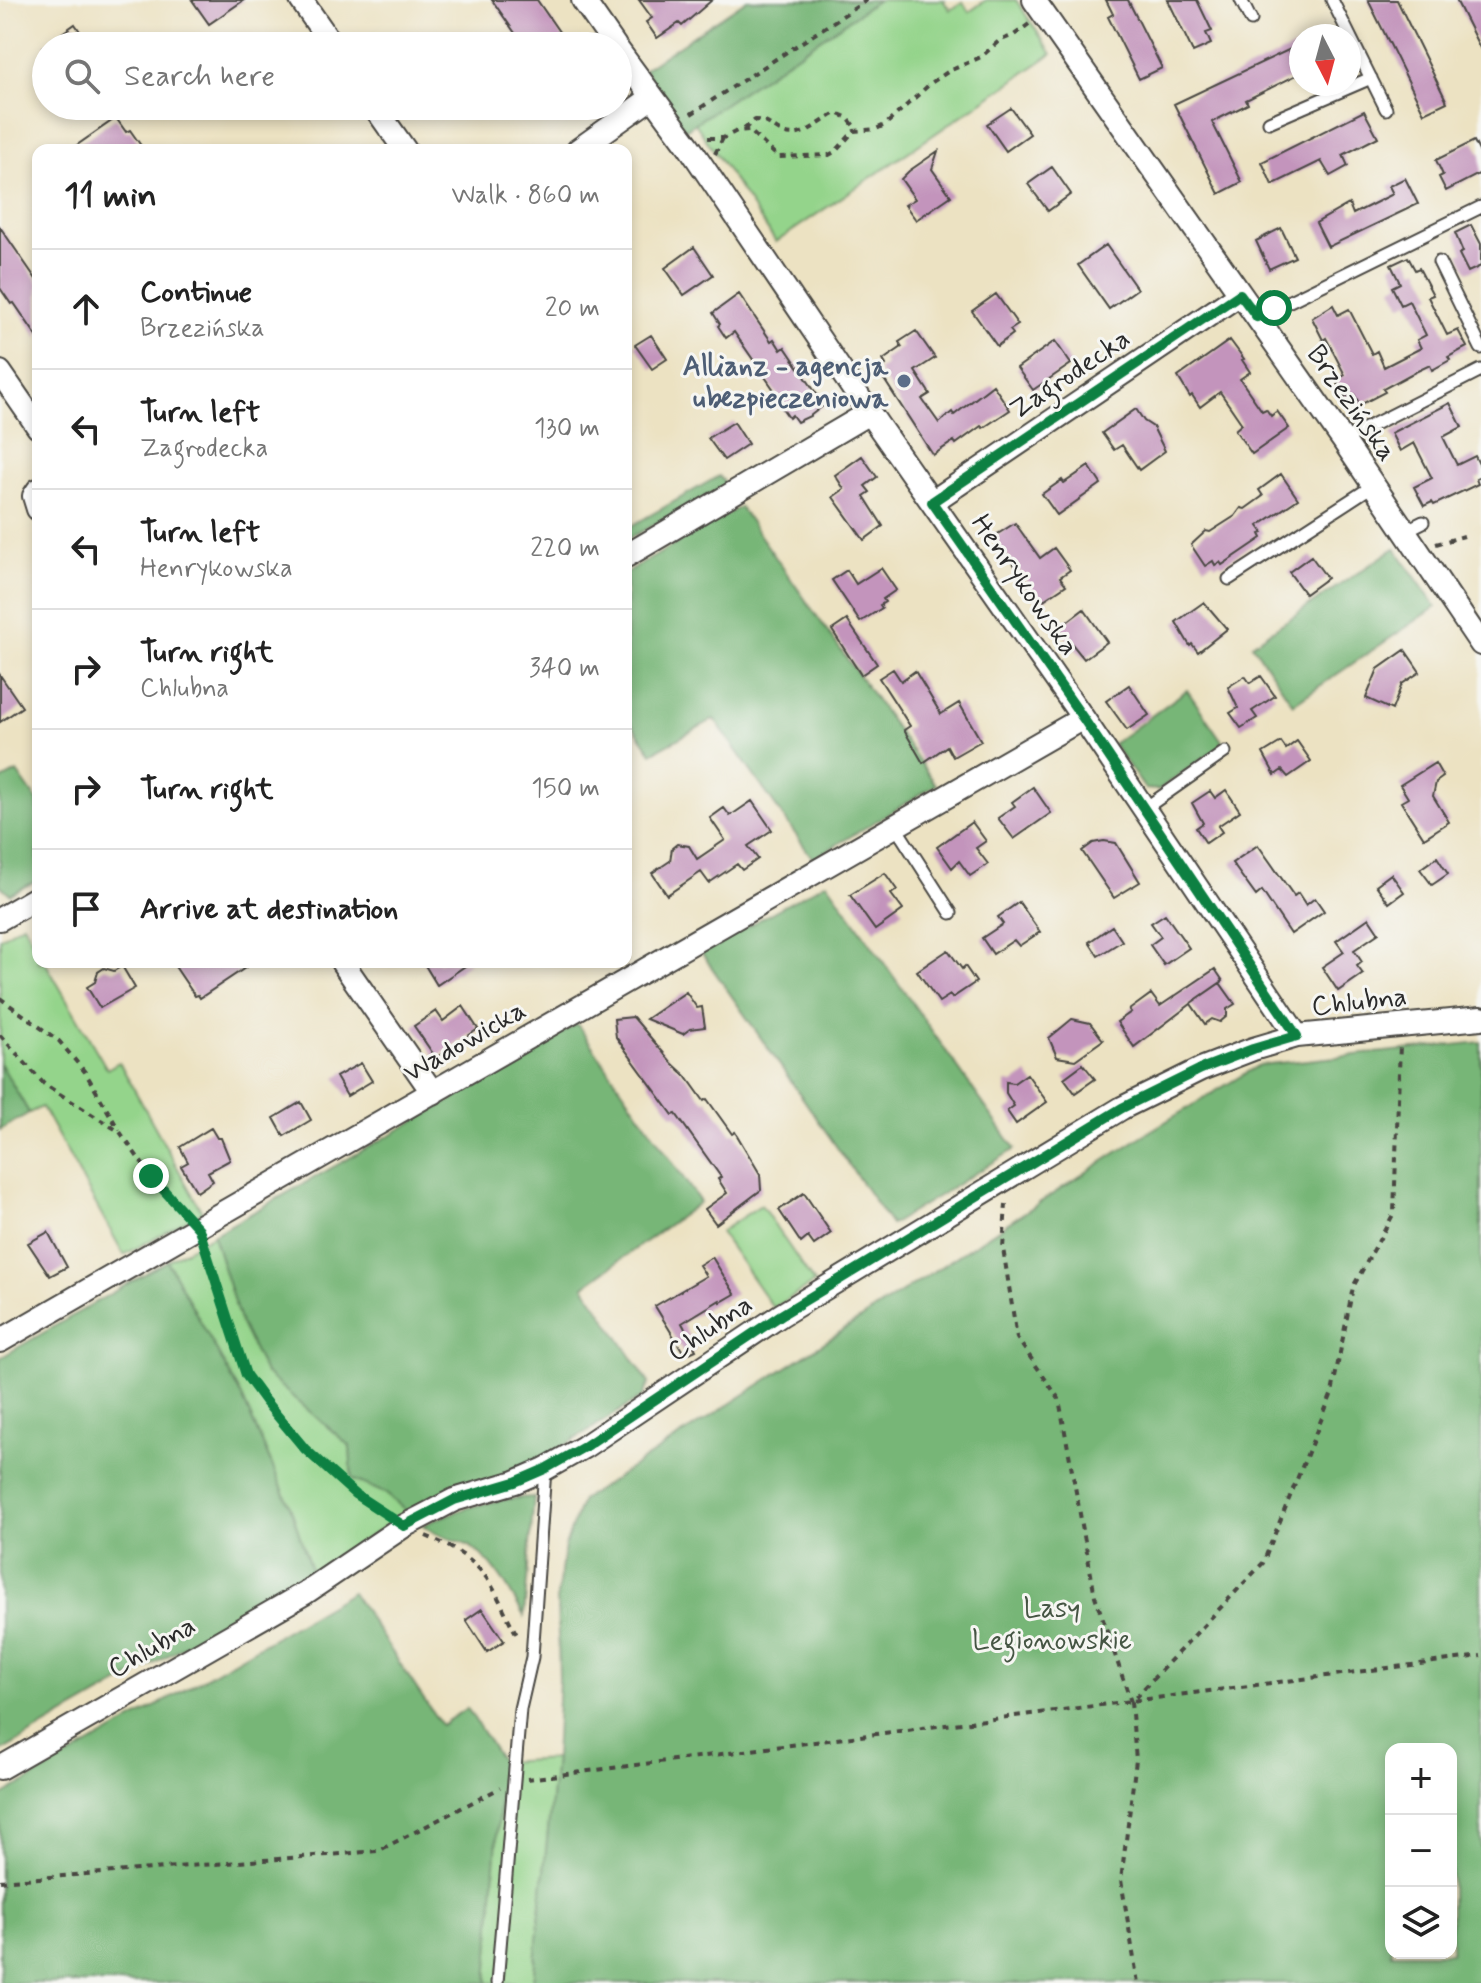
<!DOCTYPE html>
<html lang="en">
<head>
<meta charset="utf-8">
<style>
  body { margin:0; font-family:Mynerve,sans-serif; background:#f2f2f2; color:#222 }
  .controls { position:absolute; right:24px; bottom:24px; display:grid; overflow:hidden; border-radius:16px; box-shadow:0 4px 12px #0003 }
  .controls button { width:72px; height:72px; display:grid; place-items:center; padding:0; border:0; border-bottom:2px solid #e0e0e0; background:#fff; color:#222; font:40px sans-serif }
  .compass { position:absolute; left:1289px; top:24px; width:72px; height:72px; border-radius:50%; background:#fff; box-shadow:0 4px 12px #0003; rotate:174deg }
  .stop { position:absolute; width:24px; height:24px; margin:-18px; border:6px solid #0b8043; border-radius:50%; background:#fff }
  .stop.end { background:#0b8043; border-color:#fff; box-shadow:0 2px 8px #0008 }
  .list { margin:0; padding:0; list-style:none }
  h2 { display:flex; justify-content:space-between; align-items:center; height:104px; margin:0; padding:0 32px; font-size:34px }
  h2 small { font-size:26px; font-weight:400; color:#767676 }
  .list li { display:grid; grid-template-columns:52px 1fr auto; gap:24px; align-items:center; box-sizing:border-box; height:120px; padding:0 32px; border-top:2px solid #e0e0e0 }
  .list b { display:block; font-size:30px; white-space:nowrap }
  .list p { margin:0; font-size:26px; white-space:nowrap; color:#767676 }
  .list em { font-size:26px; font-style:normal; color:#767676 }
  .icon { flex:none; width:44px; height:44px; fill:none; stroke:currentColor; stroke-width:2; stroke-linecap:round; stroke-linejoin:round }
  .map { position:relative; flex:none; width:1481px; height:1983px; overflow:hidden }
  .search { position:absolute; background:#fff; box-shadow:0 4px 12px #0003; left:32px; top:32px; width:600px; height:88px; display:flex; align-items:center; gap:20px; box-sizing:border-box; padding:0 28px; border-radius:44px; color:#767676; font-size:30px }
  .panel { position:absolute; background:#fff; box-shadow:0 4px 12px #0003; left:32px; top:144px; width:600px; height:824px; border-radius:16px }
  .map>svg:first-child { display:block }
</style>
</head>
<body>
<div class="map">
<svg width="1481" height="1983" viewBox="0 0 1481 1983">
  <rect width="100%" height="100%" fill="#f6f6f2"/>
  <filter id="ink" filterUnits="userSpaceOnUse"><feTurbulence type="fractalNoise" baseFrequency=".0125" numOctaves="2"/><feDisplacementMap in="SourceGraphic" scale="16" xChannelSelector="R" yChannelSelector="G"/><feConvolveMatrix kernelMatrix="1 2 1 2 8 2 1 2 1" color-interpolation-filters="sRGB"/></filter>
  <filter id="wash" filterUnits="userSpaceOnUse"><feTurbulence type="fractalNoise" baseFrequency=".006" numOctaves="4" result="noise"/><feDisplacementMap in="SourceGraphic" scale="32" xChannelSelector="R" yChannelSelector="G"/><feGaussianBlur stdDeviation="1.8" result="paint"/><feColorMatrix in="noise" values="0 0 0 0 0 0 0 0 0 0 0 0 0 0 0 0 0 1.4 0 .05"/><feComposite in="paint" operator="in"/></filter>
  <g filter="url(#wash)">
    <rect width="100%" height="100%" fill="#ece2c2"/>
    <!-- green -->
    <path fill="#94d48b" stroke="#60805b" stroke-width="2" d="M878 0H945L944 2 950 10 963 2 969 12 986 0H1016L1052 54 776 242 695 123Z
      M23 924 38 950V962H45L107 1069 119 1062 202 1212 124 1255 42 1107 29 1113 0 1063V938Z
      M761 1205 814 1283 773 1308 720 1232Z
      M213 1235 241 1324 265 1373 350 1446 352 1479 385 1493 408 1512 312 1573 290 1506 242 1397 167 1261Z
      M555 1759 533 1983H487L502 1762Z"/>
    <!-- forest -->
    <path fill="#77b677" stroke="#517051" stroke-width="2" fill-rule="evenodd" d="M747 0H878L685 130 644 69Z
      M719 476 727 485 626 540V529Z
      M740 507 936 785 813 859 714 719 652 753 626 716V573Z
      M1395 548 1436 607 1293 704 1252 644Z
      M1187 690 1222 741 1219 747 1158 790 1145 789 1113 744Z
      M17 772 38 802V880L10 894 0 885V781Z
      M827 882 1015 1149 891 1225 701 952Z
      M577 1024 700 1202 584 1286 649 1383 642 1397 536 1463 498 1481 437 1496 408 1512 385 1493 352 1479 350 1446 265 1373 241 1324 213 1235 450 1101Z
      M1481 1042V1983H533L555 1759 559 1679 557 1596 565 1546 582 1500 1142 1136 1259 1065ZM1391 1749H1451V1953H1391Z
      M0 1063 29 1113 0 1130Z
      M167 1261 242 1397 290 1506 312 1573 0 1752V1358Z
      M534 1497 524 1616C510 1592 495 1561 469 1546 454 1538 437 1537 423 1525 460 1508 493 1499 534 1497Z
      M352 1592 441 1725 467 1708 502 1762 487 1983H0V1797Z"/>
    <g id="blocks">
      <!-- building -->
      <path fill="#c394bc" d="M192 0H244L209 24Z
        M492 0H537L564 39 554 46H524Z
        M639 0H712L682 26 679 23 657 38 646 22 652 18Z
        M1106 0H1128L1162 68 1139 79 1108 17 1113 14Z
        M1168 0H1197L1212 31 1206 33 1211 44 1193 52Z
        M1368 0H1397L1447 102 1424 113Z
        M1456 0H1481V50Z
        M75 24 90 46H44Z
        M1301 44V73L1246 100 1248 104 1212 122 1242 182 1219 194 1174 104Z
        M1011 108 1030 134 1006 151 987 124Z
        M1364 111 1378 137 1343 155 1348 166 1330 176 1321 161 1272 185 1262 162Z
        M116 118 126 132 130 130 144 150H70Z
        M1474 141 1481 155V173L1446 191 1439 177 1443 175 1436 160Z
        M938 151 932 169 951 196 916 220 905 205 915 199 901 179 909 171Z
        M1052 167 1071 194 1048 211 1028 184Z
        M1405 178 1418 204 1328 247 1316 223 1349 204 1353 214 1393 194 1389 186Z
        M1471 225 1481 244V266L1468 272 1459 254 1463 252 1455 233Z
        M0 227 38 282V338L14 303 11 304 0 288Z
        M1281 228 1295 257 1269 269 1256 241Z
        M1106 245 1137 289 1109 309 1078 265Z
        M694 247 713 275 684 295 665 268Z
        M1408 257 1415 270 1419 268 1433 295 1428 297 1447 335 1458 330 1467 347 1448 357 1450 360 1432 370 1430 365 1411 374 1383 389 1385 392 1360 405 1354 394 1345 398 1336 380 1345 375 1326 338 1323 340 1312 318 1333 305 1338 315 1349 309 1372 354 1377 351 1384 367 1421 348 1417 340 1426 335 1409 301 1401 305 1392 287 1400 283 1391 265Z
        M739 294 771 341 774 339 781 350 785 347 824 405 810 416 797 422 792 415 789 418 778 402 781 400 734 332 726 338 718 326 720 324 713 313Z
        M996 294 1018 325 1010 330 1013 334 997 346 972 311Z
        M916 331 935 358 915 371 930 394 922 399 939 423 952 412 954 415 993 385 1010 410 983 428 981 426 956 444 954 441 933 455 878 370 886 365 883 360 902 347 899 342Z
        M651 335 667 359 652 369 635 345Z
        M1230 340 1244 359 1242 360 1250 372 1240 379 1262 411 1266 409 1271 416 1277 411 1289 428 1252 454 1235 430 1242 424 1220 392 1200 407 1192 395 1190 397 1178 377Z
        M1055 341 1071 364 1033 390 1017 368Z
        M1450 403 1462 427 1443 437 1457 465 1475 456 1481 468V477L1476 479 1478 484 1434 505 1432 502 1424 506 1414 487 1432 478 1414 443 1400 451 1391 433Z
        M1136 409 1144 421 1153 427 1165 451 1139 470 1122 445 1114 450 1102 433Z
        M734 422 748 444 724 460 708 438Z
        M862 456 877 477 865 486 870 492 864 496 883 526 864 540 833 497 844 489 835 475Z
        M1089 466 1101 484 1057 515 1042 494 1062 480 1064 483Z
        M1281 474 1298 499 1258 526 1263 533 1260 534 1262 538 1222 565 1220 562 1215 565 1213 561 1205 566 1191 545 1206 531 1210 532 1235 516 1241 508 1245 509 1263 496 1259 490Z
        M1015 523 1040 558 1054 548 1070 570 1060 577 1066 585 1039 603 1028 587 1030 585 993 537Z
        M1311 556 1327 578 1305 594 1289 572Z
        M881 568 896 590 883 599 885 602 880 605 882 608 860 622 832 580 847 570 856 584Z
        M1204 602 1227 629 1198 652 1192 644 1190 646 1176 622Z
        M1084 609 1107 642 1084 659 1059 628Z
        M847 620 877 664 861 675 832 630Z
        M1405 650 1420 672 1402 684 1392 710 1366 698 1378 669Z
        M893 669 901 681 915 671 941 714 959 703 981 741 953 757 947 746 923 763 904 730 910 726 879 678Z
        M0 675 22 707 0 722Z
        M1245 676 1250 683 1261 676 1275 696 1252 711 1257 718 1241 728 1230 713 1238 708 1228 687Z
        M1129 685 1149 715 1127 730 1106 701Z
        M1297 741 1311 761 1288 777 1282 770 1275 775 1263 753 1281 742 1286 749Z
        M1435 763 1443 777 1436 782 1433 796 1449 822 1424 838 1401 802 1408 798 1400 785Z
        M1033 787 1051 813 1014 839 998 818 1015 806 1012 802Z
        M1226 790 1240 811 1218 826 1222 832 1206 843 1196 828 1203 823 1192 803 1210 791 1215 798Z
        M752 801 772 830 748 846 758 859 742 870 737 864 709 883 701 872 667 895 652 873 670 861 672 848 677 844 689 846 697 859 725 840 710 818 724 808 730 816Z
        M972 822 986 841 976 848 988 864 970 876 959 861 952 868 937 847Z
        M1104 841 1116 843 1140 882 1114 898 1082 851 1093 843Z
        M1258 845 1294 896 1298 893 1306 905 1315 898 1324 911 1291 934 1262 891 1256 896 1232 863Z
        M1437 857 1448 874 1432 885 1420 869Z
        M885 873 897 890 891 894 903 910 875 930 850 895Z
        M1391 874 1404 892 1389 903 1376 885Z
        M1019 902 1040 932 1019 946 1014 940 993 954 982 938 1003 924 998 917Z
        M1165 914 1189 948 1164 965 1150 945 1161 937 1151 923Z
        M1369 918 1379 933 1354 950 1362 962 1357 966 1363 974 1338 991 1322 967 1344 952 1336 941Z
        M1112 926 1122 941 1098 956 1089 942Z
        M948 950 962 969 965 966 976 982 952 998 950 995 939 1002 917 971Z
        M172 962H254L200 998 198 995 195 996Z
        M423 962H471L437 985Z
        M122 966 135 988 100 1008 87 987 95 982 98 972 104 968 114 971Z
        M1215 969 1223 981 1191 1003 1220 983 1235 1004 1227 1009V1016L1220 1022 1212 1019 1205 1024 1191 1004 1134 1047 1117 1022 1131 1012 1129 1010 1151 994 1160 1006Z
        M686 992 697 1008 702 1007 705 1027 690 1029 683 1034 646 1019Z
        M463 1006 478 1029 436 1058 414 1026 436 1011 443 1021Z
        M633 1017 672 1063 686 1076 704 1101 707 1099 732 1134 735 1132 760 1174 761 1190 716 1224 705 1209 727 1193 718 1179 721 1177 676 1114 673 1115 616 1037 614 1019Z
        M1072 1019 1090 1023 1103 1040 1075 1060 1057 1057 1049 1038Z
        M361 1063 372 1081 347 1096 336 1077Z
        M1083 1064 1095 1079 1075 1093 1064 1078Z
        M1027 1074 1047 1102 1016 1124 1007 1111 1014 1106 1006 1093V1082L1014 1083Z
        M301 1102 311 1120 284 1136 274 1118Z
        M211 1128 217 1138H221L230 1160 208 1172 213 1181 197 1192 181 1166 188 1162 180 1147Z
        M804 1193 831 1233 814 1245 808 1237 801 1243 779 1210Z
        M48 1232 67 1267 50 1276 28 1243Z
        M712 1257 735 1294 721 1302 720 1300 682 1323 696 1350 685 1355 655 1306 706 1276 699 1265Z
        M482 1609 504 1641 487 1652 466 1620Z"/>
    </g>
  </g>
  <g filter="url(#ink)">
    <use href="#blocks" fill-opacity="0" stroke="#484642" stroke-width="2"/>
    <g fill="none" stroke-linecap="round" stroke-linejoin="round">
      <!-- service casing -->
      <g stroke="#484642" stroke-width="15">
        <path id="service" d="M1241 0 1251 20
          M1332 0 1386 109
          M1269 122 1371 78
          M1439 262 1481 348
          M1257 317 1481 207
          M1343 440 1481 370
          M1405 531 1423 522
          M1229 579 1374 485
          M1144 809 1225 752
          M895 826 951 913
          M497 1983 520 1709 532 1657 545 1469"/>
      </g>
      <!-- minor casing -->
      <g stroke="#484642" stroke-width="26">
        <path id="minor" d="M301 0 333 46
          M583 0 615 46
          M1034 0 1343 440 1481 644
          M618 50 688 145 877 424 1083 718 1297 1036
          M374 106 405 150
          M578 150 651 98
          M0 372 38 427
          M38 490 34 496 38 509
          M932 502 1240 294
          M626 556 869 413
          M0 919 38 897
          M342 962 433 1093
          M0 1341 1083 718
          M0 1768 305 1593 404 1526 454 1500 515 1482 545 1469 584 1447 781 1315 1122 1108 1201 1069 1253 1049 1297 1036 1481 1018"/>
      </g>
      <!-- path -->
      <path stroke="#484642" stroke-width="4" stroke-dasharray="6 6" stroke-linecap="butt" d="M691 114 867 0
        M744 129 755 120C767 120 773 128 784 133 801 141 821 120 837 113L848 118 857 130
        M708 138H723L737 131 749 130 778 157 829 155 836 151 854 131 876 129 885 125 931 83 949 71 981 57 999 41 1014 35 1029 24
        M715 154 723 138
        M1436 544 1464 536
        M0 998 59 1041 85 1072 119 1130
        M0 1035 44 1084 120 1132 151 1176 183 1212
        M1006 1204 1003 1248 1017 1338 1059 1399 1095 1596 1131 1702 1263 1563 1332 1393 1353 1287 1394 1213 1400 1044
        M204 1246 246 1375 305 1449 355 1494 386 1515
        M426 1536C450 1546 473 1558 488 1580 500 1598 507 1619 519 1638
        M1131 1702 1136 1760 1121 1880 1138 1983
        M527 1779 1481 1656
        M0 1881 378 1851 500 1788"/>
      <!-- service -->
      <use href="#service" stroke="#fff" stroke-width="11"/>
      <!-- minor -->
      <use href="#minor" stroke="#fff" stroke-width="22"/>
    </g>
  </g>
  <g fill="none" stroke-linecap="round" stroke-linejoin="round" filter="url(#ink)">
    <!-- route -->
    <path stroke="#0b8043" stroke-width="10" d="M151 1176 199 1229 246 1375 265 1401 305 1449 355 1494 404 1526 454 1500 515 1482 545 1469 584 1447 781 1315 1122 1108 1201 1069 1253 1049 1297 1036 1083 718 932 502 1240 294 1257 317 1274 308"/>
  </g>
  <!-- markers -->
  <circle fill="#5c6f8a" stroke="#f6f6f2" stroke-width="3" cx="904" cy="381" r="8"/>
  <g text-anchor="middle" stroke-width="6" stroke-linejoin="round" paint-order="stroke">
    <!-- service labels -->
    <g font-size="28" font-weight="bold" fill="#4e5e75" stroke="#f6f6f2" text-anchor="end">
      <text x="888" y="375">Allianz - agencja<tspan x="888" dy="32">ubezpieczeniowa</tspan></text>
    </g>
    <!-- street labels -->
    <g font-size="28" fill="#2b2b2b" stroke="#f6f6f2">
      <text transform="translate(1069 373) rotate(-34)" y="10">Zagrodecka</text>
      <text transform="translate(1353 402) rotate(55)" y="10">Brzezińska</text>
      <text transform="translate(1026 584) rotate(55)" y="10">Henrykowska</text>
      <text transform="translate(1359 1000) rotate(-6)" y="10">Chlubna</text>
      <text transform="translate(464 1040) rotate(-30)" y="10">Wadowicka</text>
      <text transform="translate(709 1327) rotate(-34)" y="10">Chlubna</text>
      <text transform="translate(151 1646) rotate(-30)" y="10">Chlubna</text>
    </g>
    <!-- park labels -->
    <g font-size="28" fill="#455543" stroke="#f6f6f2">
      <text x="1052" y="1617">Lasy<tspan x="1052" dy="32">Legionowskie</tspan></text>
    </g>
  </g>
</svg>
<div class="controls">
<button>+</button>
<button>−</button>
<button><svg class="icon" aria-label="layers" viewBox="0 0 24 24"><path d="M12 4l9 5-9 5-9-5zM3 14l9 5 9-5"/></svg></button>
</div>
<svg class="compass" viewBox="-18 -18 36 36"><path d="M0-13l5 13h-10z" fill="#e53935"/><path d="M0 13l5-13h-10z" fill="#767676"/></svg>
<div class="stop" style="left:1274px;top:308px"></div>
<div class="stop end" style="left:151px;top:1176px"></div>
<div class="search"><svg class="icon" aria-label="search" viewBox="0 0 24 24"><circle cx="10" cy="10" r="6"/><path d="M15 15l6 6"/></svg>Search here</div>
<section class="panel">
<h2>11 min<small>Walk · 860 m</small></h2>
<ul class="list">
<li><svg class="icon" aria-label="ahead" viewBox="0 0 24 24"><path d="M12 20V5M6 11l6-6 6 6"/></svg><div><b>Continue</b><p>Brzezińska</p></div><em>20 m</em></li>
<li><svg class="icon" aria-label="left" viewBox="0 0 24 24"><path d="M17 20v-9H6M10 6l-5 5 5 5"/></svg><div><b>Turn left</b><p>Zagrodecka</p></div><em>130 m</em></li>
<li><svg class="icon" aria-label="left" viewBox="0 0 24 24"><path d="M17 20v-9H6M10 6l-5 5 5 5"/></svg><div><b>Turn left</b><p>Henrykowska</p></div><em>220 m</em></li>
<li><svg class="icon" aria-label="right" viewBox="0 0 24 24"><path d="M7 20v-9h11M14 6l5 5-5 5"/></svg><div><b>Turn right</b><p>Chlubna</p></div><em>340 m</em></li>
<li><svg class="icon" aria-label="right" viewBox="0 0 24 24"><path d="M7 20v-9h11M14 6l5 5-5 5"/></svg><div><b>Turn right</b></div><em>150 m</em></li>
<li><svg class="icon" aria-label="arrive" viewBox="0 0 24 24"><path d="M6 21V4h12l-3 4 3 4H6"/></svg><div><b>Arrive at destination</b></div></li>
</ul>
</section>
</div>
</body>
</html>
